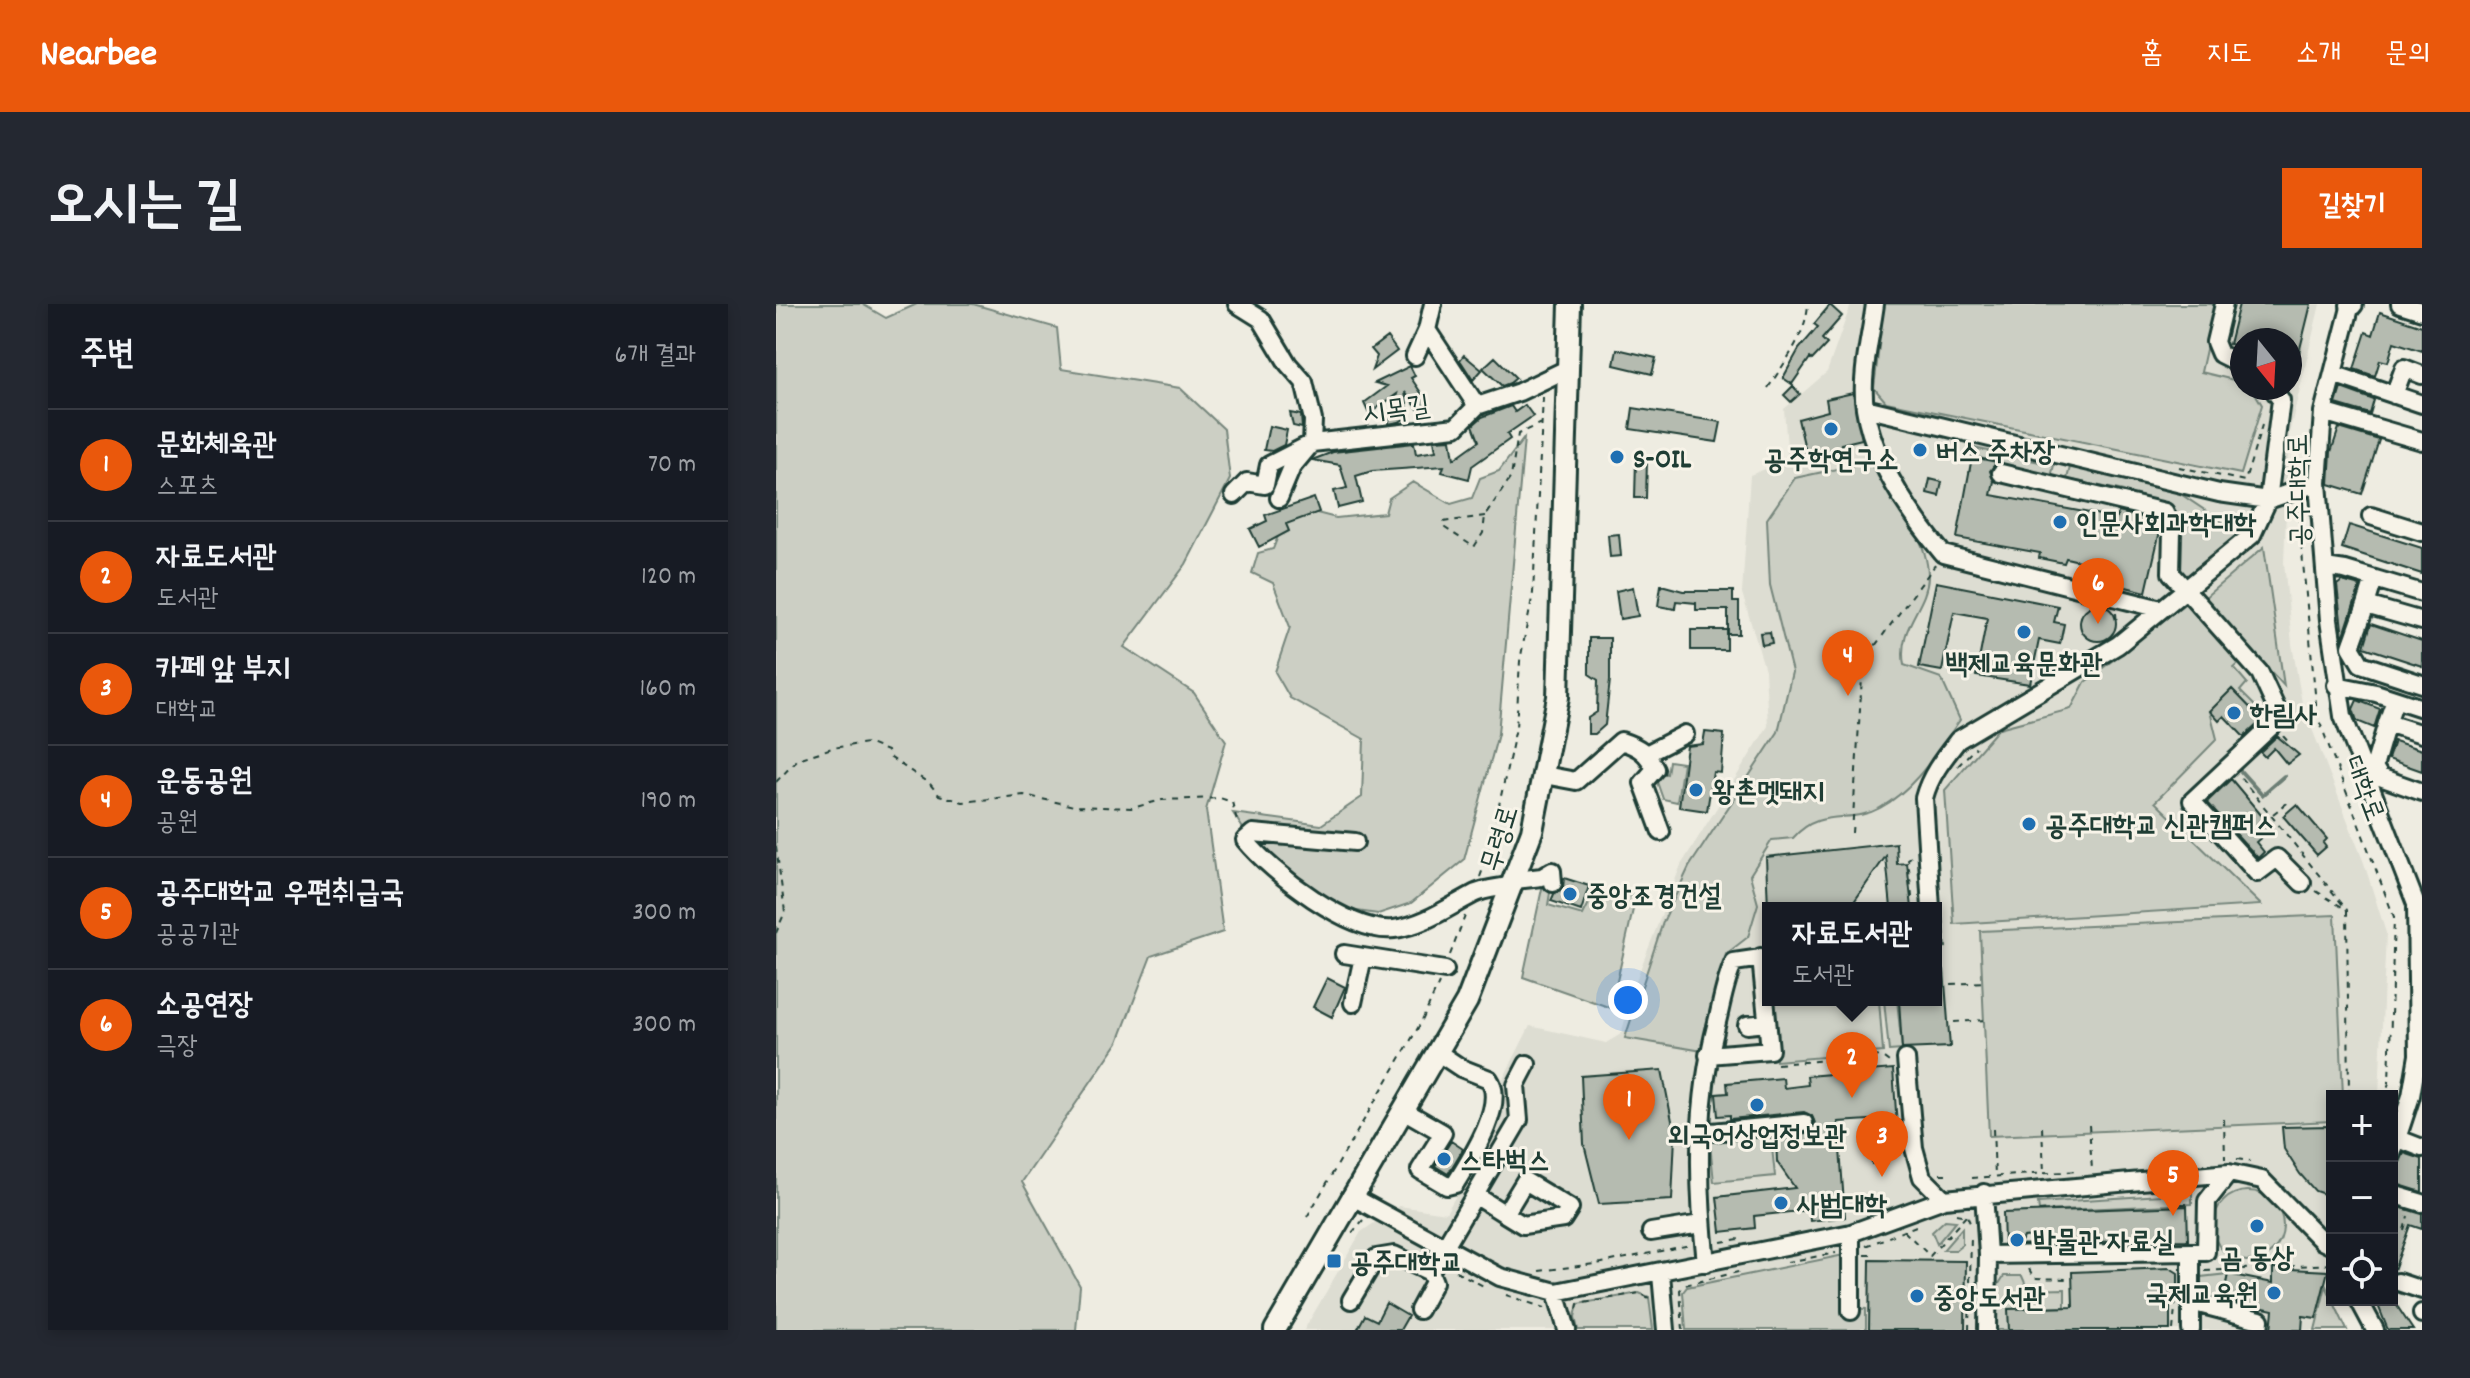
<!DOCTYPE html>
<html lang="ko">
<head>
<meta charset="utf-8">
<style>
  body { margin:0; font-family:Dekko,"Poor Story",sans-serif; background:#242831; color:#f1f3f6 }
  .controls { position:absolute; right:24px; bottom:24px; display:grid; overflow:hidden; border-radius:0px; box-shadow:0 4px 12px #0003 }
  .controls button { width:72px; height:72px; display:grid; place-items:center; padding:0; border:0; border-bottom:2px solid #363941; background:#171b24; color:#f1f3f6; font:40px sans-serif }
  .compass { position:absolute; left:1454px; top:24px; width:72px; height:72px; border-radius:50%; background:#171b24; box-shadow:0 4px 12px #0003; rotate:162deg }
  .you { position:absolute; left:852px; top:696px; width:28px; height:28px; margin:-20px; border:6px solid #fff; border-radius:50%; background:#1a73e8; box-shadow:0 0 0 12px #1a73e833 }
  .badge { display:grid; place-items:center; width:52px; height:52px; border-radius:50%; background:#ea580c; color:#fff; font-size:26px; font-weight:700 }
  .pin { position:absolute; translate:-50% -66px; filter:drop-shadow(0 2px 4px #0008) }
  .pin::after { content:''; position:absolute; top:42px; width:28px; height:24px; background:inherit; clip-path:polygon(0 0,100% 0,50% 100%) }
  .popup { position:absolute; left:986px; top:598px; width:180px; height:104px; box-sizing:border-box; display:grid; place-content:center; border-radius:0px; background:#171b24; filter:drop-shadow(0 2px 6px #0005); font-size:26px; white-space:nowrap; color:#9ea1a6 }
  .popup b { font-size:30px; color:#f1f3f6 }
  .popup::after { content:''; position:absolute; left:50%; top:100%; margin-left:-16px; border:16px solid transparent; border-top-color:#171b24 }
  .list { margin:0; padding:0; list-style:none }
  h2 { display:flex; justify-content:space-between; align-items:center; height:104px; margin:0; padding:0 32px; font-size:34px }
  h2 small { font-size:26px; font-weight:400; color:#9ea1a6 }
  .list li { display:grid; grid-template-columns:52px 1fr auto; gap:24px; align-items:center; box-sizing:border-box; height:112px; padding:0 32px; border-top:2px solid #363941 }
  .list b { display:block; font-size:30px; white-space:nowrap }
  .list p { margin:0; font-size:26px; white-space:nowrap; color:#9ea1a6 }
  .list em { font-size:26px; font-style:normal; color:#9ea1a6 }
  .icon { flex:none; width:44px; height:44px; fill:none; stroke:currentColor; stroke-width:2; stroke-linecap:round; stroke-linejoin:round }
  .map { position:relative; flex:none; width:1646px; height:1026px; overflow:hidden; border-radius:0px }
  header { display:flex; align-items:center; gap:48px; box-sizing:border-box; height:112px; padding:0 40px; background:#ea580c; color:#fff }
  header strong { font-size:38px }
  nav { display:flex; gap:44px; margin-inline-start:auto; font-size:28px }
  .intro { display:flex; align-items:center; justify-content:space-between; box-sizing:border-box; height:192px; padding:0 48px }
  h1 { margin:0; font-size:56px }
  .button { padding:20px 36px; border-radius:0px; background:#ea580c; color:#fff; font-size:28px; font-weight:700 }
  main { display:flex; gap:48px; padding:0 48px }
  aside { flex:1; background:#171b24; border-radius:0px; box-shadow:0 4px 12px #0003 }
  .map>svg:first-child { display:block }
</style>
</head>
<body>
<header>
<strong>Nearbee</strong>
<nav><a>홈</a><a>지도</a><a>소개</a><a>문의</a></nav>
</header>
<div class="intro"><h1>오시는 길</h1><a class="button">길찾기</a></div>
<main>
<aside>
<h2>주변<small>6개 결과</small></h2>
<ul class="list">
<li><span class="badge">1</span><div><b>문화체육관</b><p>스포츠</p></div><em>70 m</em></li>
<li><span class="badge">2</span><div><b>자료도서관</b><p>도서관</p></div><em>120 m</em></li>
<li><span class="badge">3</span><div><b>카페 앞 부지</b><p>대학교</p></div><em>160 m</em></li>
<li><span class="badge">4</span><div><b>운동공원</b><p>공원</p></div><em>190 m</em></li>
<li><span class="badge">5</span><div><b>공주대학교 우편취급국</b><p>공공기관</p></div><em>300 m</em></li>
<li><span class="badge">6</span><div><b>소공연장</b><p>극장</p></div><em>300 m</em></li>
</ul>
</aside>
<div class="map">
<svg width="1646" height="1026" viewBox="0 0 1646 1026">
  <rect width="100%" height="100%" fill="#eeece1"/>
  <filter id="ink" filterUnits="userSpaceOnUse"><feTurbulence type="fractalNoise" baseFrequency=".0125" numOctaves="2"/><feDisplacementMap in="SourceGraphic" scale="16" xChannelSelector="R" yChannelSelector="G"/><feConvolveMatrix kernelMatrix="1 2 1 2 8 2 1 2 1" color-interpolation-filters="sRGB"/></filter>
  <g filter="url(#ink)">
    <!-- built -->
    <path fill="#ddddd2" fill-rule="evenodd" d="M1075 0H1544L1513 130 1508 258 1516 340 1526 399 1588 559 1610 629 1603 792H1556V985L1545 1026H528L585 928 623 902 670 909 713 834 720 789 754 722 830 739 845 730 862 671 905 561 992 422 989 366 966 289 974 171 1012 156 1008 105 1051 68ZM1466 36H1514V84H1466ZM992 604H1160V696H992Z"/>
    <!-- green -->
    <path fill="#cccfc4" stroke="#76867c" stroke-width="2" d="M0 0H86L110 14 141 0H197L281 24 285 65 404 84 448 125 454 175 410 260 348 343 418 389 450 437 430 506 447 628 375 652 342 738 246 878 304 982 300 1026H0Z
      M1108 0H1440L1425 68 1466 78V84H1476L1486 101 1465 170 1110 98 1098 84Z
      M748 134 722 430 688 556 635 599 602 610 567 605 483 549 457 509 545 521 586 493 588 435 514 394 499 368 514 323 497 279 476 269 482 249 497 245 508 217 537 208 560 214 609 209 613 194 637 178 675 200 696 194 704 174 723 167Z
      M1198 144 1278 161 1275 173 1196 152Z
      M1093 158C1114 190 1153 232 1152 273 1151 304 1121 322 1128 361L1165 374 1184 416C1160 449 1140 484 1104 504 1074 521 1045 502 1017 534L996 536 974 571 982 600 972 633 950 650 927 747 849 734 887 618 913 563 1002 428 1016 368 994 281 991 215 1019 174Z
      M1294 163 1397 185 1466 231 1408 278 1400 267 1396 211 1348 192V187L1291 175Z
      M1488 243 1508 382 1428 294Z
      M1411 298 1466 357 1458 364 1471 379 1464 387 1491 414 1487 417 1456 385 1434 407 1441 435 1379 498 1485 601 1178 620 1169 486 1223 424 1295 405 1309 378Z
      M893 457 907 459 901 498 887 495 881 478 886 469 891 470Z
      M767 580 775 583 772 601 807 611 818 589 860 592 835 704 747 673Z
      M1559 611 1567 792H1556V817L1213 832 1204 627Z
      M995 696H1103L1107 748 1000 757Z
      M1108 696H1121L1126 746 1113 747Z
      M1031 821 1032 831 995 834 999 872 938 878 933 830Z
      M1437 922a35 35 0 1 1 70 0a35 35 0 1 1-70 0Z
      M1416 889V900L1263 907 1262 899Z
      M1169 916 1180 917 1161 940 1156 928Z
      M1186 924V941L1180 946H1167Z
      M1073 950V1004L1090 1005V1026H910L907 988 911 983Z
      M1452 970 1447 996 1424 995 1425 973Z
      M1228 972H1246L1252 986 1289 985V1003L1233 1005V1026H1220L1219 986Z
      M1550 982 1571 1026H1539Z
      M863 989 873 993 877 1026H802L799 1013 802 1000Z"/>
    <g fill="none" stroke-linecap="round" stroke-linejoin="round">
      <!-- stream -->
      <path stroke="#6c7e74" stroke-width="4" d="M1460 462 1486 491 1508 472"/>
    </g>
    <!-- building -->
    <path fill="#b5bbb0" stroke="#1f3d34" stroke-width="2" d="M1463 0H1535L1518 69 1514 68V36H1466V43L1453 40Z
      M1054 1 1066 12 1046 35 1051 40 1036 56 1034 54 1016 80 1007 74 1023 45 1042 23 1038 20Z
      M1604 8 1646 22V47L1618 38 1612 58 1604 56 1599 72 1578 65 1590 28 1597 31Z
      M611 33 621 47 596 66 601 52 595 45Z
      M841 45 880 54 876 70 838 61Z
      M688 51 706 66 697 76 684 56Z
      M719 53 740 74 734 79 726 82 707 64Z
      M634 62 639 72 635 74 652 99 642 105 629 88 633 112 623 118 612 120 621 90 593 110 588 99 611 82 599 79Z
      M1017 82 1024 90 1015 98 1008 91Z
      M1565 84 1598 96 1594 110 1560 100Z
      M1077 89 1086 135 1065 140 1067 147 1043 153 1041 146 1030 149 1022 115 1052 107 1050 95Z
      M749 101 757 112 731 130 734 135 696 162 693 175 666 168 668 162 596 167 580 172 586 198 562 204 558 187 571 184 564 161 536 156 557 148 638 139 640 150 660 147 658 136 675 135 678 155 703 137 697 121 706 113 735 102 739 108Z
      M857 104 945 118 941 138 854 125Z
      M514 109 525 111 526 124 517 122Z
      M493 122 511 126 508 141 496 147 488 146Z
      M1563 124 1603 136 1586 190 1553 180 1555 148Z
      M1196 153 1221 158 1214 167 1218 177 1215 191 1341 214 1342 208 1381 217 1384 227 1370 288 1334 279 1337 265 1290 254 1288 259 1263 254 1264 249 1181 234Z
      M860 156H871L870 194H859Z
      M1154 175 1166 178 1163 192 1151 189Z
      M538 194 543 208 510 220 513 227 483 243 474 225 491 217 489 211Z
      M1573 221 1646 244V270L1566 244Z
      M843 230 845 252 834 253 832 231Z
      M1566 277 1584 282 1567 334 1561 281Z
      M1160 278 1282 302 1278 318 1288 320 1284 340 1263 336 1254 380 1200 372 1211 314 1178 308 1166 367 1143 363Z
      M885 281 907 287H957V298H963V330H952V306H920V299L900 297 899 305 882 302Z
      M857 283 862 312 844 315 840 287Z
      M1304 319a18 18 0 1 1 36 0a18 18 0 1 1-36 0Z
      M1595 320 1646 337V362L1588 343Z
      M915 326H951V346H915Z
      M994 328 996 339 986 341 984 329Z
      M813 334H834V376L829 421 819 430H812V414L821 408 822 376 813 370Z
      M1456 385 1486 416 1468 433 1448 412 1443 417 1434 407Z
      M1581 396 1604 405 1598 424 1581 417 1577 405Z
      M929 428 948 430 945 469 937 468 931 507 903 503 911 442 927 440Z
      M1501 432 1523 451 1511 460 1498 444 1489 453 1484 448Z
      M1618 437 1646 446V467L1612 455Z
      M1455 475 1496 524 1480 538 1488 548 1482 554 1431 498Z
      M1521 500 1551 535 1547 539 1550 543 1541 551 1507 512Z
      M1120 539 1121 560 1131 559 1136 604H1115L1110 552 1077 599 992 604 990 553Z
      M788 574 813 582 805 607 775 597 778 590 787 584Z
      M1160 666H1168L1174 743 1126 745 1123 696H1160Z
      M551 674 569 683 556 713 537 703Z
      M1117 765 1123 850 1110 851 1111 859 1096 860 1093 816 1062 818 1069 913 1034 917 1033 906 978 912 979 924 945 928 941 893 1019 884 1001 858 1000 833 1030 830 1039 819 1036 812 1028 808 954 815V811L942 812 940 790 952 789 951 779 1007 774 1008 784 1032 781 1031 772Z
      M886 766 899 832 896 896 823 900 808 840 805 772Z
      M1554 822 1556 875 1548 890 1539 887 1524 870 1508 845 1506 823Z
      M675 837 687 845 672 870 659 862Z
      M1628 849 1646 855V888L1617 879V861L1624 858Z
      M1616 901 1646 910V925L1634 921 1617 969Z
      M1411 902 1412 936 1267 939V932H1257L1247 933 1244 940H1228L1227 909Z
      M1094 956 1190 957 1189 1026H1093Z
      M1394 964 1402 969V989H1394V1026H1233L1232 1005 1297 1003 1296 968Z
      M1497 964 1552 967 1540 1014 1527 1012 1526 1026H1495L1497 1006 1447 995 1452 970 1497 979Z
      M1600 996H1617L1637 1026H1612Z
      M610 999 632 1012 624 1026H581L589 1011 601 1017Z"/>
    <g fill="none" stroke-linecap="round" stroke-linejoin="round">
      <!-- minor casing -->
      <g stroke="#1f3d34" stroke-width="22">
        <path id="minor" d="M461 0 485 15 512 60 528 78 537 116 536 139 516 163 503 194
          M1099 0C1095 32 1084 72 1089 104 1097 157 1134 210 1167 250L1385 305
          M1448 0 1439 38 1444 50 1466 61
          M1575 0 1547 108 1542 179 1553 316 1567 412 1640 600 1642 751 1635 792 1616 850
          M1624 0 1646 7
          M651 26 657 0
          M639 52 651 26 701 102
          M1557 70 1646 100
          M1618 91 1628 64 1646 71
          M1089 104 1443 189 1492 196 1542 179
          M1547 108 1646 137
          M1225 169 1389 208 1396 227 1395 269 1484 369 1502 408 1497 421 1416 497 1481 569 1501 554 1526 579
          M458 191 471 178 489 181 493 161 536 139 680 123 701 102 743 88 791 65
          M1595 212 1646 228
          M1549 263 1569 266 1646 289
          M1598 275 1590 301 1646 317
          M1590 301 1575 343 1585 360 1646 380
          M1560 381 1600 389 1646 404
          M1619 396 1611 419 1646 430
          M1611 419 1598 463 1604 473 1646 488
          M872 449 909 430
          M768 471 800 477 845 437C863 443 871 448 879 465L867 479 885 528
          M579 538 477 529 469 536C496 569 574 630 618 625 648 621 671 604 696 591 707 584 725 584 737 581
          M739 576 766 573 776 567 777 579
          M1155 604 1148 494C1154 471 1168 454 1182 436L1342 341 1476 231 1492 196 1505 96 1496 84
          M568 650 669 666
          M577 699 587 653
          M971 721 991 719
          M932 751 994 746 985 653
          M1130 755 1138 844 1146 873 1168 895
          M627 806 667 829 644 866 671 882 679 880C693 857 731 801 713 775L685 764 661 748
          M923 824 936 828 1028 819
          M1623 835 1646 844
          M749 877 794 904 787 915 747 921 729 910Z
          M1208 889 1212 951 1211 1026
          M1616 890 1646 899
          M699 891 729 910
          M575 892 724 973 780 988 1075 929 1168 895 1453 869 1486 876 1546 937 1556 942
          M875 928 925 920
          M1075 929V1007
          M1212 951 1415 948
          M930 959C921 876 920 799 941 718 946 698 949 677 958 658L992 653
          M885 970 890 1026
          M1622 978 1646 986
          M780 988 791 1026
          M575 996 600 954 618 951 654 968 743 816 740 781 751 760
          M1583 996 1599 1026
          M1415 998 1484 1016 1483 1026
          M643 1006 658 978 654 968
          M1646 1009V1010
          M1415 1026V948H1430L1431 897 1453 869"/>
      </g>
      <!-- major casing -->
      <g stroke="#1f3d34" stroke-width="26">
        <path id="major" d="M1575 1 1576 0
          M499 1026 691 697 756 527 782 393 794 0"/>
      </g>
      <!-- path -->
      <path stroke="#1f3d34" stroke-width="2" stroke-dasharray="6 6" stroke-linecap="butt" d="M992 84C1009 58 1030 31 1032 0
        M1403 163 1469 177 1486 121
        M1522 204 1541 411 1618 613 1613 779 1608 792
        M709 212 667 218 669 224 698 243 707 229 709 212 735 173 742 130 765 119
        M1340 309 1341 321
        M1507 432 1514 440
        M1182 462 1200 443
        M1465 474 1571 606
        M0 478 22 455 56 444 91 439 111 447 112 452 154 480 163 491 187 498 248 491 298 502 356 504 386 496 444 494 456 498 462 520
        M1497 510 1515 496
        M1076 529 1087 358 1159 261
        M0 542 9 608 0 629
        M1135 553 1132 555 1136 593 1140 594
        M704 573 712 551 740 424 744 357 757 289 767 93
        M1540 587 1571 606 1573 792
        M1160 647 1170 646 1167 613
        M674 651 689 612
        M1175 680 1209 678
        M1178 718 1210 716
        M1001 760 1105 752 1116 760
        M1448 815 1449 855
        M1313 821 1316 866
        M1266 823 1268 869
        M1217 825 1219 871
        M1461 855 1474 857
        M1164 870H1174
        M1196 874 1303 867
        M1405 900H1416
        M1263 907 1277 906
        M1180 910 1191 912 1195 921
        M531 913 646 717 663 679
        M1551 920 1556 906
        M1628 926 1632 912
        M1128 927 1154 952 1190 912
        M576 929 587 916
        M945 938 963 935
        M1090 942 1140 922
        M1089 951H1100
        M1011 958 1060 949
        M1253 965 1258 974 1293 975
        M1556 965V983
        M680 967 709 983
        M763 967 826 959 914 941
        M1429 967 1556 960
        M730 991 769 1004
        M801 1005 802 1000 863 989 873 994
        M907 1026 904 986 909 981 966 967
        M1193 1026 1195 931
        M1397 1026 1400 993"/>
      <!-- minor -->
      <use href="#minor" stroke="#f7f3e8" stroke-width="16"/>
      <!-- major -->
      <use href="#major" stroke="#f7f3e8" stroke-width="20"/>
    </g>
  </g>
  <!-- markers -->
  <g fill="#1f6fb2" stroke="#f7f3e8" stroke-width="3">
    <circle cx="1055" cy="125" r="8"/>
    <circle cx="1144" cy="146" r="8"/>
    <circle cx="841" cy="153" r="8"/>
    <circle cx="1284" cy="218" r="8"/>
    <circle cx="1248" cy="328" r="8"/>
    <circle cx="1458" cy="409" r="8"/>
    <circle cx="920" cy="486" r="8"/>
    <circle cx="1253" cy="520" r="8"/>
    <circle cx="794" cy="590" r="8"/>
    <circle cx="981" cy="801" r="8"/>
    <circle cx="668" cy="855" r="8"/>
    <circle cx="1005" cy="899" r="8"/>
    <circle cx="1481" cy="922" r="8"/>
    <circle cx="1241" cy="936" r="8"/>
    <rect x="550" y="949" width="16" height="16" rx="4"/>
    <circle cx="1498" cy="989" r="8"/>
    <circle cx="1141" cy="992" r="8"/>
  </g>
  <g text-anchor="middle" stroke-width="6" stroke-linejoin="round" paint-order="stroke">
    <!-- street labels -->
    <g font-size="28" fill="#1f3d34" stroke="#f7f3e8">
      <text transform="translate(620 104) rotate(-8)" y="10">시목길</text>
      <text transform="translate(1521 186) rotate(-91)" y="10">공주대학로</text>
      <text transform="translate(1590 484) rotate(69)" y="10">대학로</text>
      <text transform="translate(722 534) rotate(-73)" y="10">무령로</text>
    </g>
    <!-- poi labels -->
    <g font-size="28" font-weight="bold" fill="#1f3d34" stroke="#f7f3e8" text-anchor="start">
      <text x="1160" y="156">버스 주차장</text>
      <text x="857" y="163">S-OIL</text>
      <text x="1055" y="164" text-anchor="middle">공주학연구소</text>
      <text x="1300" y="228">인문사회과학대학</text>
      <text x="1248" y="368" text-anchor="middle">백제교육문화관</text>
      <text x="1474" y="419">한림사</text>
      <text x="936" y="496">왕촌멧돼지</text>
      <text x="1269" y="530">공주대학교 신관캠퍼스</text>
      <text x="810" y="600">중앙조경건설</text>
      <text x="981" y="840" text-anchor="middle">외국어상업정보관</text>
      <text x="684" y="865">스타벅스</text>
      <text x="1021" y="909">사범대학</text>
      <text x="1257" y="946">박물관 자료실</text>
      <text x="1481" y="962" text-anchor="middle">곰 동상</text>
      <text x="574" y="967">공주대학교</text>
      <text x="1482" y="999" text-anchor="end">국제교육원</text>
      <text x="1157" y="1002">중앙도서관</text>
    </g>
  </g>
</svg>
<div class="controls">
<button>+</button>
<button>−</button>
<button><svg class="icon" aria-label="locate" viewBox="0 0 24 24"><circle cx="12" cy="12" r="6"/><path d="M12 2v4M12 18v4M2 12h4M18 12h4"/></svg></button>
</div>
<svg class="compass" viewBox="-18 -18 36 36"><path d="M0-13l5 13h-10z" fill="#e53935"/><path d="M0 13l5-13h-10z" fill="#9ea1a6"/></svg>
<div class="you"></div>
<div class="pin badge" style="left:853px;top:836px">1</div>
<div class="pin badge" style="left:1076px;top:794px">2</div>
<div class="popup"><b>자료도서관</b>도서관</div>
<div class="pin badge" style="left:1106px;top:873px">3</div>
<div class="pin badge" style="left:1072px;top:392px">4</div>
<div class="pin badge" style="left:1397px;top:912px">5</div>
<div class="pin badge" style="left:1322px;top:320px">6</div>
</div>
</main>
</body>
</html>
